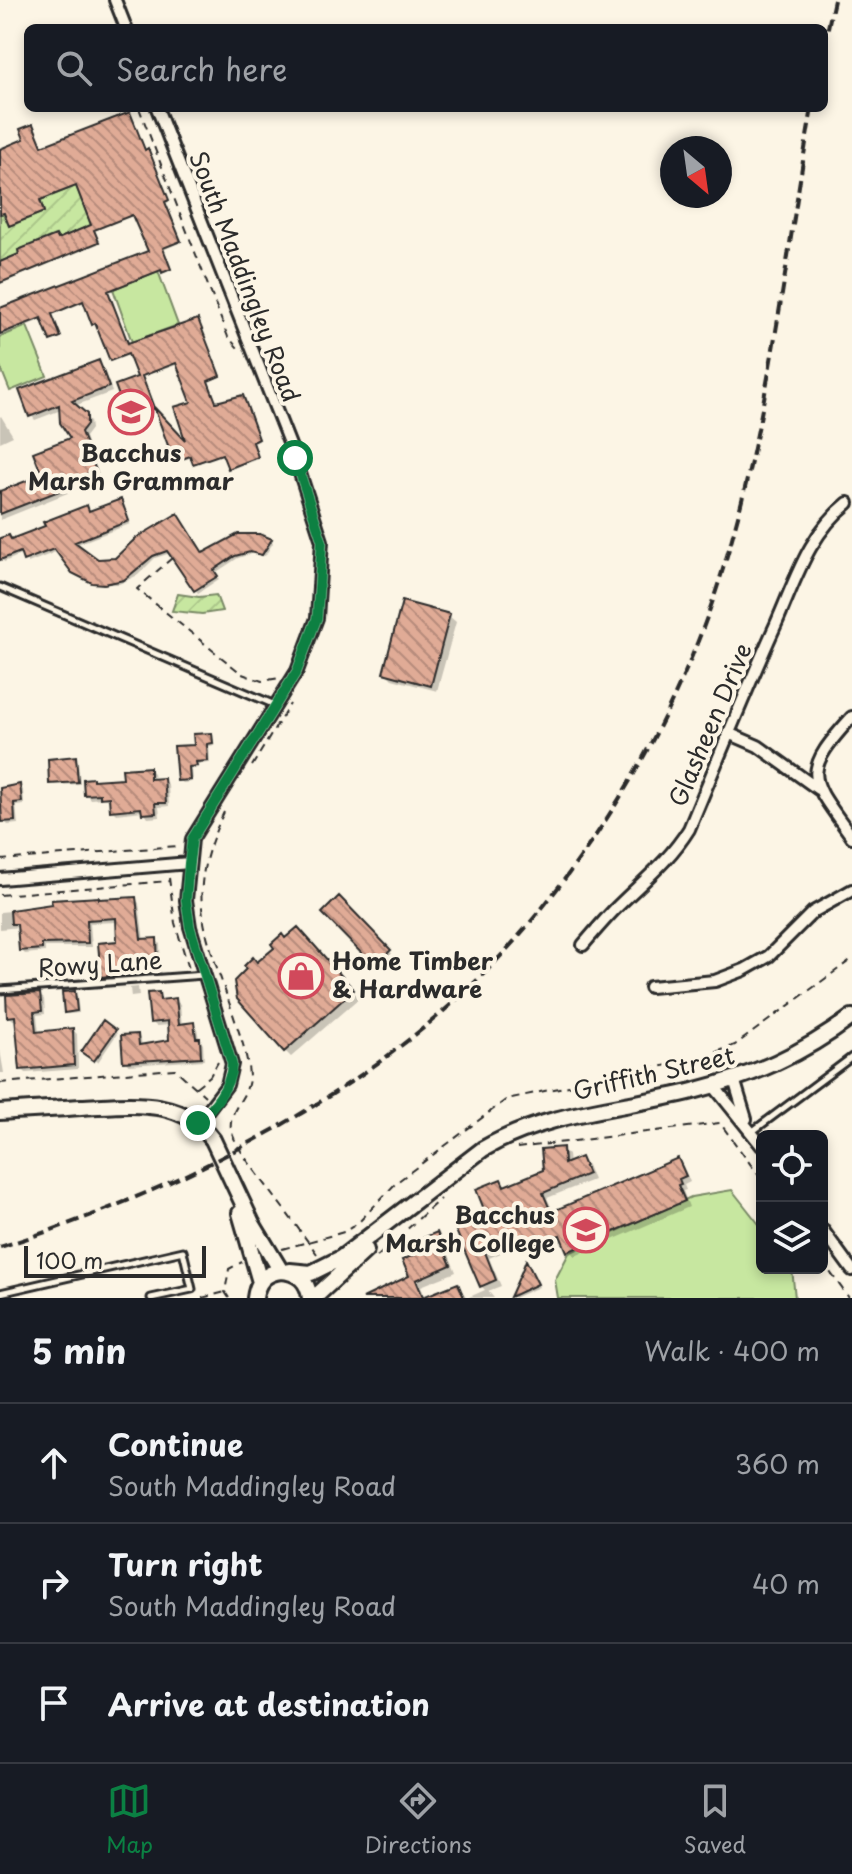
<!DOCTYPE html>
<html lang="en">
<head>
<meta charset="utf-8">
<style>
  body { margin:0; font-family:"Playpen Sans",sans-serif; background:#20242c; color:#f1f3f6 }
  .controls { position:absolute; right:24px; bottom:24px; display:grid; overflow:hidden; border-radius:12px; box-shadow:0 4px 12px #0003 }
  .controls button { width:72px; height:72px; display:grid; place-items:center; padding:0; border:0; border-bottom:2px solid #363941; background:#171b24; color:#f1f3f6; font:40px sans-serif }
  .compass { position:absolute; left:660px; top:136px; width:72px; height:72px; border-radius:50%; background:#171b24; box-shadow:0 4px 12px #0003; rotate:151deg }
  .scale { position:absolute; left:24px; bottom:20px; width:182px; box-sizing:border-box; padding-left:8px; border:4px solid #2b2b2b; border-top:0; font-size:22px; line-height:28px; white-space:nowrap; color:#2b2b2b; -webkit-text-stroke:6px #fcf5e5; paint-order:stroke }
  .stop { position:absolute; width:24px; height:24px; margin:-18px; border:6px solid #0b8043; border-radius:50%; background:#fff }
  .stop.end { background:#0b8043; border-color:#fff; box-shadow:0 2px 8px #0008 }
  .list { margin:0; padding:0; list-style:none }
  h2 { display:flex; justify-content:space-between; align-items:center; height:104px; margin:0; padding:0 32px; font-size:34px }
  h2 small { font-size:26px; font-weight:400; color:#9ea1a6 }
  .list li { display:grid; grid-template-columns:52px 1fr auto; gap:24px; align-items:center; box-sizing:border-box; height:120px; padding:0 32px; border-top:2px solid #363941 }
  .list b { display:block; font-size:30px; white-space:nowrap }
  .list p { margin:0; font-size:26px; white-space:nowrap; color:#9ea1a6 }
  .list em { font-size:26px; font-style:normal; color:#9ea1a6 }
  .icon { flex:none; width:44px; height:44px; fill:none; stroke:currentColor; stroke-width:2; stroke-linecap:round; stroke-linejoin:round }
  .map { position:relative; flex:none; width:852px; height:1298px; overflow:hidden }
  .search { position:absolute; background:#171b24; box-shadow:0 4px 12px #0003; left:24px; right:24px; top:24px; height:88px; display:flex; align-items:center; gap:20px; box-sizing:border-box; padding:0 28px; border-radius:12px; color:#9ea1a6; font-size:30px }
  .sheet { height:464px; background:#171b24 }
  nav { display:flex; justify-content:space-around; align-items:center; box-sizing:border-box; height:112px; border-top:2px solid #363941; background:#171b24; font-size:22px; color:#9ea1a6 }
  nav a { display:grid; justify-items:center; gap:4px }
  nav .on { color:#0b8043 }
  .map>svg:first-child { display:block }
</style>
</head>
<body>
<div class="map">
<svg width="852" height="1298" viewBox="0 0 852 1298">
  <defs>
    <pattern id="garden-furrows" width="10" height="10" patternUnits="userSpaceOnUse" patternTransform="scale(2)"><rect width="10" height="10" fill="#c7e7a0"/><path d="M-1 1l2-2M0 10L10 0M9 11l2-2" fill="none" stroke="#abc68a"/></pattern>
    <pattern id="building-back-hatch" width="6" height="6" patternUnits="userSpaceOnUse" patternTransform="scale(2)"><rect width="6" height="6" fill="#e0ab96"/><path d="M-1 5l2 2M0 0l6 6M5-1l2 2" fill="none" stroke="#b68b7b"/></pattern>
  </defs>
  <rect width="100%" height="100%" fill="#fcf5e5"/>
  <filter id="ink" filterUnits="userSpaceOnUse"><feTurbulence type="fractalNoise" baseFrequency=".0125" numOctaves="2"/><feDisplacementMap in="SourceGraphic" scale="16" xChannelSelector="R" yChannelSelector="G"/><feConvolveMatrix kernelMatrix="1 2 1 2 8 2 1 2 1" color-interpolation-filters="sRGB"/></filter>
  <g filter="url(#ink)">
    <!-- grass -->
    <path fill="#c7e7a0" stroke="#798966" stroke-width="2" d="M158 271 178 325 132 342 113 289Z
      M27 326 47 376 10 391 0 366V337Z
      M732 1190 762 1228V1268H792L795 1298H558L555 1280 569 1253 691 1197Z"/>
    <!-- garden -->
    <path fill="url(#garden-furrows)" stroke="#798966" stroke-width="2" d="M74 181 91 225 58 239 55 235 18 250 19 254 0 262V214L3 213 9 226 44 212 40 200 73 187Z
      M178 594 199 597 216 595 222 611 202 614 172 611Z"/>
    <!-- shadow -->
    <path fill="#0003" d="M42 149 149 152 169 202 165 203 181 242 163 250 171 270 165 273 163 270 108 292 128 345 199 322 220 377 208 382 216 404 243 399 259 441 252 443 258 459 230 469 222 454 196 464 192 457 177 462 159 415 189 448 193 403 179 364 142 377 154 410 130 418 139 378 130 354 111 360 98 323H94L85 302 52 315 61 338 53 341 43 319 0 336V310L151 252 135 215 94 231 98 244 0 284V263L94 226 78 186 40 202 44 213 12 226 6 213 0 215V151Z
      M99 362 103 367 112 392 74 406 90 421 91 429 85 437 99 475 78 483 80 488 0 520V491L44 476 73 439 61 410 35 420 31 415Z
      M1 416 13 436 0 442V417Z
      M123 504 130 524 75 545 98 561 116 560 137 540 203 555 271 540 273 543 265 556 254 553 238 558 215 573 219 579 198 593 171 553 155 558 138 575 119 584H97L77 575 58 551 28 563 23 554 4 562 2 559 0 540 12 541 87 508 90 512Z
      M449 616 456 622 437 691 392 679 386 673Z
      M212 735 215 745 209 746 210 763 198 764V768L191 769 192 782 182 783 179 780Z
      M75 758 78 761 80 784 54 785 51 783Z
      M149 769 153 773 154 781 163 780 168 784 169 806 159 807 160 817 148 818 143 811 116 814 112 810 111 801 103 798 90 799 86 794Z
      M19 786 23 790 24 805 16 806 18 824 8 825 4 821 3 807 0 808V789Z
      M135 899 139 903 144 941 156 940 160 944 161 975 107 980 103 976 120 943 118 922 90 923 92 947H45V952L25 954 21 950 19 927 0 929V912Z
      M339 899 394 956 380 969 325 913Z
      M305 936 359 998 291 1057 285 1051 257 964 285 941Z
      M138 987 139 996 131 997 130 988 104 990Z
      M74 993 77 996 79 1013 68 1014 66 1012Z
      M158 994 162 1001 175 1000 180 1004 182 1026 193 1024 197 1028 199 1039 203 1044 204 1060 129 1065 124 1061 137 1036 141 1040 142 1047 171 1042 170 1025 156 1026 152 1022Z
      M39 995 44 999 45 1014 37 1015 39 1033 73 1030 77 1034 78 1069 26 1073 22 1069 18 1020H13L9 1016Z
      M115 1031 117 1034 98 1062 86 1054Z
      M0 1050 4 1073H0Z
      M562 1149 568 1155 569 1164 581 1159 587 1165 593 1180 547 1198 554 1213 677 1160 683 1166 690 1182 684 1185 686 1190 683 1191 689 1207 575 1256 564 1241 523 1252 517 1246 489 1258 501 1286 488 1291 494 1298H426L458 1285 467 1298 485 1290 481 1286 488 1214 501 1181 507 1187 545 1171Z
      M437 1234 443 1240 456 1272 421 1286 425 1298H377L411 1277 416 1257Z
      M527 1263 539 1287 514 1298 513 1296Z"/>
    <!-- building -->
    <path fill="url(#building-back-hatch)" stroke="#2b2b2b" stroke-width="2" d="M130 112 145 150 148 148 169 200 165 202 181 241 163 248 171 269 162 273 161 270 108 291 128 343 198 319 220 376 208 381 216 402 243 395 259 439 253 442 258 457 228 469 222 454 193 464 190 456 174 462 154 407 185 440 174 407 191 402 176 363 142 376 154 408 127 418 115 385 137 377 128 354 110 361 95 323 92 325 83 301 52 314 61 337 50 341 41 318 0 334V308L148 251 132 215 94 230 99 242 0 283V262L19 254 18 250 56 235 58 239 91 225 76 186 40 200 44 212 9 226 4 213 0 214V149L24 139 20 129 33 124 42 146Z
      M99 360 109 387 72 401 87 414V424L81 432 96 471 75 478 77 484 0 514V491L42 475 33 452 70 438 60 423 59 405 29 417 19 390Z
      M121 499 129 521 75 542 98 559 115 558 136 538 178 513 203 553 238 534H260L272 539 262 555 250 552 235 556 214 570 218 576 194 591 167 551 153 556 124 580 104 584 92 583 72 573 54 549 23 561 20 552 0 560V538L9 535 11 539 45 526 43 522 87 505 89 511Z
      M402 601 450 614 431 686 383 673Z
      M212 733 213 743 207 744 208 761 196 762 197 766 189 767 190 780 177 781 174 746 194 745 193 734Z
      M76 756 78 782 49 784 48 759Z
      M150 767V779L164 778 166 803H155L156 813 142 814 141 808 110 811 109 797 100 798V794L84 795 83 779 93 778V780L123 778 122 769Z
      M20 784 22 802 14 803 15 821 2 822 0 788Z
      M339 896 391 950 374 966 322 913Z
      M99 897V899L136 897 141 939 157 938 158 971 101 977 98 943 117 941 116 918 87 920 88 943 42 944V949L19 951 17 924H11L10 910 52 904 51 900Z
      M298 927 354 990 284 1052 237 999 234 981 246 969 244 966 253 957 257 962 274 948 271 944 282 934 285 938Z
      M75 991 77 1011 64 1013 62 992Z
      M159 992 160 1000 176 998 179 1024 194 1022 196 1038H200L201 1057 123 1062 121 1035 138 1034 139 1045 169 1040 168 1021 150 1023 147 993Z
      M40 993 42 1011 34 1012 36 1032 73 1028 74 1065 20 1070 15 1016 7 1017 6 995Z
      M103 1020 116 1030 94 1061 81 1052Z
      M563 1147 564 1164 581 1157 588 1174 543 1193 551 1212 678 1158 686 1176 679 1179 681 1184 678 1185 685 1201 567 1252 560 1235 521 1247H516L513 1240 485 1252 496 1280 480 1287 454 1226 485 1212 476 1189 501 1179 504 1186 543 1170 541 1149Z
      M437 1232 451 1265 416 1280 423 1297 458 1283 464 1298H363L409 1276 402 1260 414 1255 409 1244Z
      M526 1260 538 1284 510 1297 521 1273Z"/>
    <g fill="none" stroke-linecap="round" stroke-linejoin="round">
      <!-- lane casing -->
      <g stroke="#2b2b2b" stroke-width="11">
        <path id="lane" d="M0 587 275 705
          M0 990 204 975
          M753 1131 852 1057
          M0 1293 183 1251 192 1289 151 1298"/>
      </g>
      <!-- street casing -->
      <g stroke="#2b2b2b" stroke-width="16">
        <path id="street" d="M115 0 126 28
          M157 108 295 458 322 541 317 618 297 671 192 839 186 900 190 927 232 1064 227 1085 198 1123
          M852 717C799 775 810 778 852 837
          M728 733 758 746 818 789
          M0 879 189 863
          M583 945C594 932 605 919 617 907 643 881 669 861 689 829 718 760 745 692 776 624 796 579 808 535 848 503
          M650 987 715 981 744 970 769 956 813 912 852 890
          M734 1079 746 1119
          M713 1085 762 1146
          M822 1229 852 1270"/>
      </g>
      <!-- secondary casing -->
      <g stroke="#2b2b2b" stroke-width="20">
        <path id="secondary" d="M0 1112C27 1110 54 1109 81 1107 129 1105 181 1096 213 1140L252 1223 281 1271
          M240 1213 260 1282
          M290 1271 311 1273 341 1258 483 1149C548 1111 622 1109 693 1091 755 1075 801 1055 852 1017
          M255 1298C257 1282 265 1273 281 1271 298 1272 308 1281 310 1298
          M314 1298 366 1250"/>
      </g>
      <!-- path -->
      <path stroke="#2b2b2b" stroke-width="2" stroke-dasharray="8 6" stroke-linecap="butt" d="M139 108 228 337 239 349
        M172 558 137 589 242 674 262 681 279 678
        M252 766 290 704
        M224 812C184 897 204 928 232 1011 239 1033 248 1054 249 1077 249 1098 225 1111 232 1133 238 1150 251 1165 262 1180 280 1204 299 1229 317 1254
        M0 860 178 846
        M169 878 175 923 189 969
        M0 895 169 881
        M0 1083 175 1069 205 1096
        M196 1087 210 1076 218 1062
        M517 1148 720 1123 762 1180
        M282 1249 344 1232 358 1223 397 1182 507 1099 701 1058 735 1045 852 959
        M377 1257 440 1199
        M822 1261 849 1298
        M202 1298 225 1292
        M229 1298 225 1292 229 1269 242 1262"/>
      <!-- lane -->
      <use href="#lane" stroke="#fcf5e5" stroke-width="5"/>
      <!-- street -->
      <use href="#street" stroke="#fcf5e5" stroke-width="10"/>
      <!-- secondary -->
      <use href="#secondary" stroke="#fcf5e5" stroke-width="14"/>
      <!-- rail -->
      <path stroke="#2b2b2b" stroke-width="4" stroke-dasharray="12 6" stroke-linecap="butt" d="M824 46 834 0
        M0 1247C180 1191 381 1089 509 947 599 846 671 725 714 597 767 439 783 271 812 108"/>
    </g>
  </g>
  <g fill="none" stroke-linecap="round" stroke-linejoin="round" filter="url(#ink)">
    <!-- route -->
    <path stroke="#0b8043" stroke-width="10" d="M198 1123C213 1107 231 1087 232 1064L190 927 186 900 189 863 192 839 297 671 317 618 322 541 295 458"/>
  </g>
  <!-- icons -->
  <defs>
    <g id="school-ring" transform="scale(2.3)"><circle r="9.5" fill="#fcf5e5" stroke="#d1495b" stroke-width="1.5"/><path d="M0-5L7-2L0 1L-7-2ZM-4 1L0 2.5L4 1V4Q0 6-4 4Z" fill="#d1495b"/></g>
    <g id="shop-ring" transform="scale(2.3)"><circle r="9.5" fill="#fcf5e5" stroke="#d1495b" stroke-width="1.5"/><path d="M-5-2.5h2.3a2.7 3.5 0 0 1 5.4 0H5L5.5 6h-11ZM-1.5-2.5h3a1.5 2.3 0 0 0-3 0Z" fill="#d1495b"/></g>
  </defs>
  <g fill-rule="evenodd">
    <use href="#school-ring" x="131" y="412"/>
    <use href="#shop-ring" x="301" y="976"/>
    <use href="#school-ring" x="586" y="1230"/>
  </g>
  <g text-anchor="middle" stroke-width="8" stroke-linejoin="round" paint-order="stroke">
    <!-- street labels -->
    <g font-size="24" fill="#2b2b2b" stroke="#fcf5e5">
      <text transform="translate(244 277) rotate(69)" y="8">South Maddingley Road</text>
      <text transform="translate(711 725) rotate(-67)" y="8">Glasheen Drive</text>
      <text transform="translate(100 965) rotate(-4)" y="8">Rowy Lane</text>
      <text transform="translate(654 1074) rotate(-13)" y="8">Griffith Street</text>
    </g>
    <!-- poi labels -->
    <g font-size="24" font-weight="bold" fill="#2b2b2b" stroke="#fcf5e5">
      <text x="131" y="462">Bacchus<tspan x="131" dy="28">Marsh Grammar</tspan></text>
      <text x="332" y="970" text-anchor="start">Home Timber<tspan x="332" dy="28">&amp; Hardware</tspan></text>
      <text x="555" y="1224" text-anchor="end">Bacchus<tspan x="555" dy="28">Marsh College</tspan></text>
    </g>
  </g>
</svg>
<div class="controls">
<button><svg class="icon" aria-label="locate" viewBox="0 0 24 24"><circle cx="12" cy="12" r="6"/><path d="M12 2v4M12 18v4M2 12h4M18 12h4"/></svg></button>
<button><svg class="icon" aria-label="layers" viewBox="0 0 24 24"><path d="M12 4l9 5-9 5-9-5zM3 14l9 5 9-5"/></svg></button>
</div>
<svg class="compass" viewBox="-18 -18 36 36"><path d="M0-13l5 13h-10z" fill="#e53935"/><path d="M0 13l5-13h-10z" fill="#9ea1a6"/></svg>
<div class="scale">100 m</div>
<div class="stop" style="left:295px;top:458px"></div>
<div class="stop end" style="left:198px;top:1123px"></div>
<div class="search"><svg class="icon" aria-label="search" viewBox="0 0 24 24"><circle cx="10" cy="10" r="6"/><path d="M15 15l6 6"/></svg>Search here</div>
</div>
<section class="sheet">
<h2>5 min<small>Walk · 400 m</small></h2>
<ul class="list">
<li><svg class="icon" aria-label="ahead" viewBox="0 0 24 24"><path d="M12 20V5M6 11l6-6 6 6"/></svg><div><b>Continue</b><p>South Maddingley Road</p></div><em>360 m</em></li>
<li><svg class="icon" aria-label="right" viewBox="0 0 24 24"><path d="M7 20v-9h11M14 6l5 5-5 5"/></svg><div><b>Turn right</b><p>South Maddingley Road</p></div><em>40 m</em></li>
<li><svg class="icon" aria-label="arrive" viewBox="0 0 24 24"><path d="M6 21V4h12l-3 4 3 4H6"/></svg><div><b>Arrive at destination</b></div></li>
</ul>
</section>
<nav>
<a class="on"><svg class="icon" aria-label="map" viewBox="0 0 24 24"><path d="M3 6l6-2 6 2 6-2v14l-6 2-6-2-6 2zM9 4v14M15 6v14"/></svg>Map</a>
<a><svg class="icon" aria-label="directions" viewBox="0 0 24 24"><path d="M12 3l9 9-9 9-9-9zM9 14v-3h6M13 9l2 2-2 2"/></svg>Directions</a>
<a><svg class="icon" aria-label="saved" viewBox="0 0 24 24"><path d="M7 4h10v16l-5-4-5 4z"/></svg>Saved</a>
</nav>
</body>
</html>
